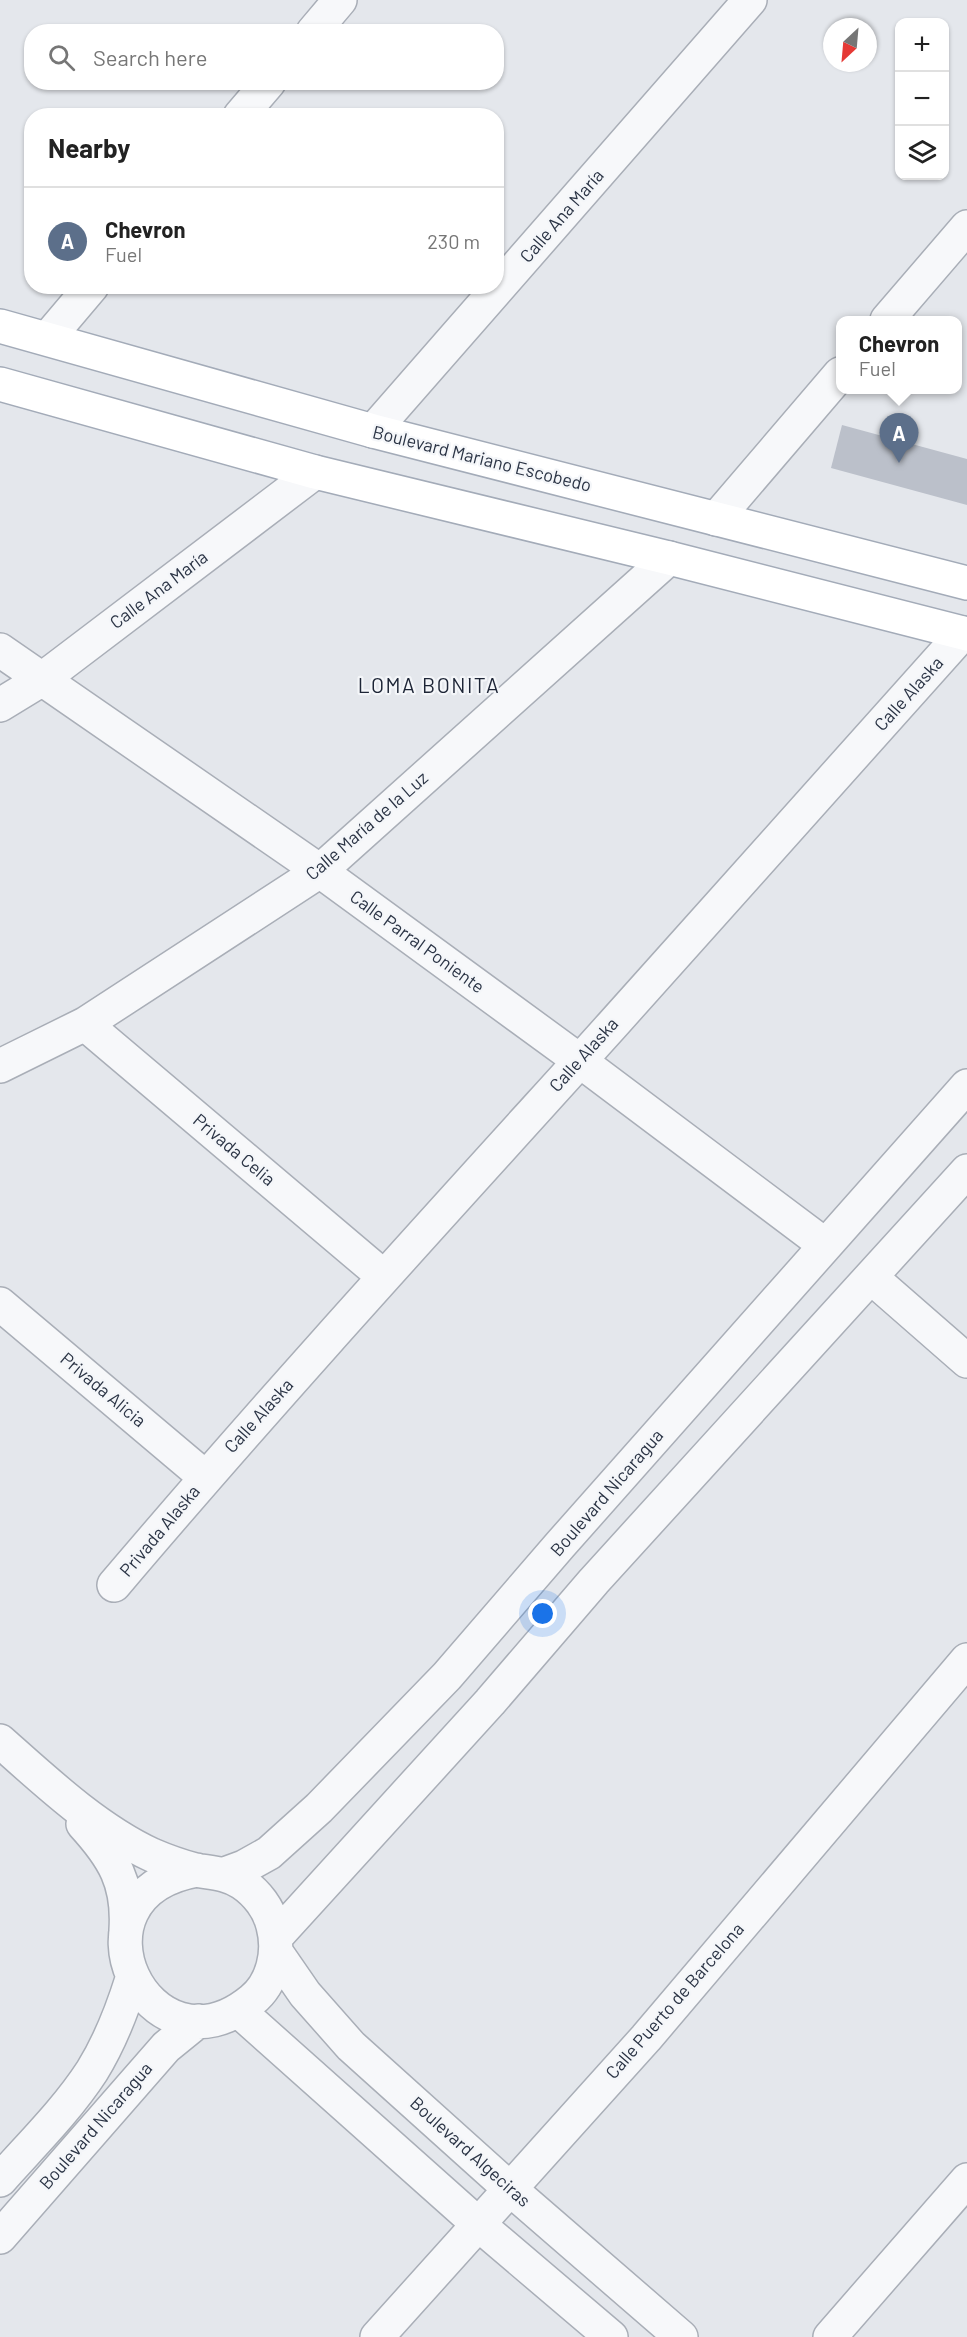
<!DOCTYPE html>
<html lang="en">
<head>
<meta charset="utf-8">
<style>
  body { margin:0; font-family:Barlow,sans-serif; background:#f2f2f2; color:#222 }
  .controls { position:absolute; right:18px; top:18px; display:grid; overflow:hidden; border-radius:12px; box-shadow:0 2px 4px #0004 }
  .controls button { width:54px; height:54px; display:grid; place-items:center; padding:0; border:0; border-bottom:2px solid #e0e0e0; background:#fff; color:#222; font:30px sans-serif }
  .compass { position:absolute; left:823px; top:18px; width:54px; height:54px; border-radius:50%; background:#fff; box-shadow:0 2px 4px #0004; rotate:206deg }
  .you { position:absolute; left:543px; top:1614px; width:21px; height:21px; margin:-15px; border:4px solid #fff; border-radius:50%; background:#1a73e8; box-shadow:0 0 0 9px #1a73e833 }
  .badge { display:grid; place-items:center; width:39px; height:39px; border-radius:50%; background:#7c3aed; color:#fff; font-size:20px; font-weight:700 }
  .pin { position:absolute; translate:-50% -50px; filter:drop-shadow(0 2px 3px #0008) }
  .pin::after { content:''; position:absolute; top:32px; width:21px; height:18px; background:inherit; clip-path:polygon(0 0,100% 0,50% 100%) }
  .popup { position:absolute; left:836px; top:316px; width:126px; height:78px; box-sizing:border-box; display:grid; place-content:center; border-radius:12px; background:#fff; filter:drop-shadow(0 2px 4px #0005); font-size:20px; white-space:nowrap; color:#767676 }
  .popup b { font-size:22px; color:#222 }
  .popup::after { content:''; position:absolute; left:50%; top:100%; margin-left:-12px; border:12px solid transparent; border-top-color:#fff }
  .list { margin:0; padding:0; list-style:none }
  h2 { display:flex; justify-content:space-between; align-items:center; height:78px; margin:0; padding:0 24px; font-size:26px }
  h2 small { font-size:20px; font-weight:400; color:#767676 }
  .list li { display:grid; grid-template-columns:39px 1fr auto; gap:18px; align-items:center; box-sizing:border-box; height:108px; padding:0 24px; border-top:2px solid #e0e0e0 }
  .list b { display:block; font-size:22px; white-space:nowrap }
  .list p { margin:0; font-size:20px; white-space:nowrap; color:#767676 }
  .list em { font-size:20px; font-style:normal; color:#767676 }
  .icon { flex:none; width:33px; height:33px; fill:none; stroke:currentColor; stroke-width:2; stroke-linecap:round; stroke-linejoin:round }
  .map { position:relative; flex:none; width:967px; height:2337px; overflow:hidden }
  .search { position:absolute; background:#fff; box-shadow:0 2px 4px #0004; left:24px; top:24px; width:480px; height:66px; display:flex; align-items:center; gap:15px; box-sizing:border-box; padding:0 21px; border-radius:24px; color:#767676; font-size:22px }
  .panel { position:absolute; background:#fff; box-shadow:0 2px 4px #0004; left:24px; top:108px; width:480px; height:186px; border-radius:24px }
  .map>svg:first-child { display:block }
</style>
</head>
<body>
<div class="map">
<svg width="967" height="2337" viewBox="0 0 967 2337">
  <rect width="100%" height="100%" fill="#e4e7ec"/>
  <!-- building -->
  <path fill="#bbc0ca" d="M842 425 967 459V505L831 468Z"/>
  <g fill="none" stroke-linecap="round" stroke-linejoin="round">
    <!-- minor casing -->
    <g stroke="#a9aeb7" stroke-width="36">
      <path id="minor" d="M313 32 340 0
        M240 116 269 82
        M887 320 967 227
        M48 338 92 286
        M373 431 750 0
        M716 519 840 374
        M0 650 320 871 580 1061 825 1245
        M0 705 41 680 315 472
        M85 1024 383 1276
        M0 1066 85 1024 320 871 669 558
        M872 1278 967 1361
        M0 1304 205 1477
        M114 1585C265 1407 422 1235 578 1063 707 920 835 776 963 633
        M0 1741C45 1781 96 1829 152 1855 166 1861 180 1866 195 1870 212 1873 227 1873 242 1883 257 1893 269 1909 273 1926 280 1952 273 1983 252 2000 149 2085 56 1895 197 1870
        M83 1824C114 1858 129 1883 126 1930
        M225 1874 244 1867 269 1853 319 1808 447 1676 560 1545 967 1086
        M276 1937 490 1702 594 1581 967 1171
        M276 1952 305 1994 351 2046 510 2189 681 2337
        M239 2011 478 2224 611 2337
        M0 2180C31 2145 66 2111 92 2071 110 2042 122 2011 132 1979
        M0 2237 166 2047 198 2021
        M377 2337 646 2038 967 1660
        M830 2337 967 2180"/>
    </g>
    <!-- major casing -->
    <g stroke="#a3abb8" stroke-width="36">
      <path id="major" d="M0 326 373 431 967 583
        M0 384 315 472 669 558 967 634"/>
    </g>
    <!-- minor -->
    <use href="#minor" stroke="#f7f8fa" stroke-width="33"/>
    <!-- major -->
    <use href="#major" stroke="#fff" stroke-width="33"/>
  </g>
  <g text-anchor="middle" stroke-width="4.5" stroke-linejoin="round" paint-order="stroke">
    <!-- street labels -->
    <g font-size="18" fill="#2b3445" stroke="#f4f6f9">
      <text transform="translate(562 216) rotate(-49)" y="6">Calle Ana María</text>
      <text transform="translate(482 459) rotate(14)" y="6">Boulevard Mariano Escobedo</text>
      <text transform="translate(159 590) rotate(-37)" y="6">Calle Ana María</text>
      <text transform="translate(909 694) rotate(-48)" y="6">Calle Alaska</text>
      <text transform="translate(367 826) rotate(-41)" y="6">Calle María de la Luz</text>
      <text transform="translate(417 942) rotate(36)" y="6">Calle Parral Poniente</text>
      <text transform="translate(584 1055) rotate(-48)" y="6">Calle Alaska</text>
      <text transform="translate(234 1150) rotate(40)" y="6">Privada Celia</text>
      <text transform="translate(103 1390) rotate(40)" y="6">Privada Alicia</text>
      <text transform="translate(259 1416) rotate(-48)" y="6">Calle Alaska</text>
      <text transform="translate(607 1493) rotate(-49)" y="6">Boulevard Nicaragua</text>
      <text transform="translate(160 1531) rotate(-50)" y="6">Privada Alaska</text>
      <text transform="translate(675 2001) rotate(-49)" y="6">Calle Puerto de Barcelona</text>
      <text transform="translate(96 2126) rotate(-49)" y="6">Boulevard Nicaragua</text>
      <text transform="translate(470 2152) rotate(42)" y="6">Boulevard Algeciras</text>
    </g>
    <!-- quarter labels -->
    <g font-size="21" letter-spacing="1.5" fill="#1d2536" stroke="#f4f6f9">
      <text x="429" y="693">LOMA BONITA</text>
    </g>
  </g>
</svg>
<div class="controls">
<button>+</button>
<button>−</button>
<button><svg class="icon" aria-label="layers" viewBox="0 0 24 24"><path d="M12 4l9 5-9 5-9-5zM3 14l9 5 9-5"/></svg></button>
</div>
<svg class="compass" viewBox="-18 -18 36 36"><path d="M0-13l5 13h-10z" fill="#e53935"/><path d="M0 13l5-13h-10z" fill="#767676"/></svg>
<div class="you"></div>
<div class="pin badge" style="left:899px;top:463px;background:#5c6f8a">A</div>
<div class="popup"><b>Chevron</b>Fuel</div>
<div class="search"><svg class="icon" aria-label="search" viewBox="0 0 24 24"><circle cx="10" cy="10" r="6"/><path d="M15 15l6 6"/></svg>Search here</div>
<section class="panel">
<h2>Nearby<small></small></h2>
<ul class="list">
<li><span class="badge" style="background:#5c6f8a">A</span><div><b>Chevron</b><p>Fuel</p></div><em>230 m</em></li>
</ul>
</section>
</div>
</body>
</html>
